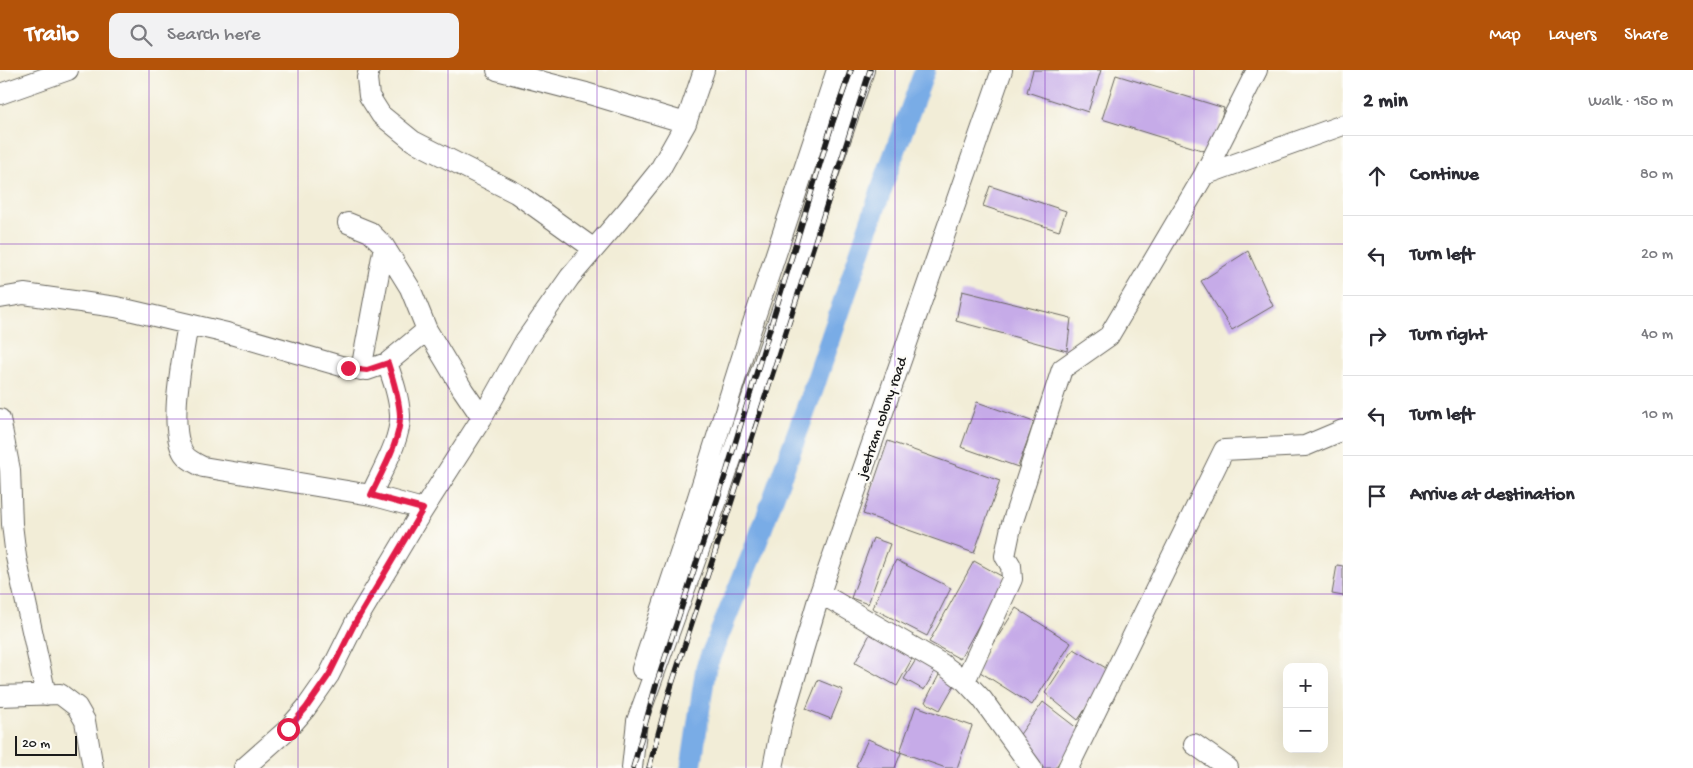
<!DOCTYPE html>
<html lang="en">
<head>
<meta charset="utf-8">
<style>
  body { margin:0; font-family:"Gochi Hand",sans-serif; background:#f2f2f3; color:#2b2b33 }
  .controls { position:absolute; right:15px; bottom:15px; display:grid; overflow:hidden; border-radius:10px; box-shadow:0 5px 20px #0002 }
  .controls button { width:45px; height:45px; display:grid; place-items:center; padding:0; border:0; border-bottom:1px solid #e1e1e2; background:#fff; color:#2b2b33; font:25px sans-serif }
  .scale { position:absolute; left:15px; bottom:12px; width:62px; box-sizing:border-box; padding-left:5px; border:2px solid #1c1c1c; border-top:0; font-size:14px; line-height:18px; white-space:nowrap; color:#1c1c1c; -webkit-text-stroke:4px #fdfcf7; paint-order:stroke }
  .stop { position:absolute; width:15px; height:15px; margin:-11px; border:4px solid #e11d48; border-radius:50%; background:#fff }
  .stop.end { background:#e11d48; border-color:#fff; box-shadow:0 1px 5px #0008 }
  .list { margin:0; padding:0; list-style:none }
  h2 { display:flex; justify-content:space-between; align-items:center; height:65px; margin:0; padding:0 20px; font-size:21px }
  h2 small { font-size:16px; font-weight:400; color:#7c7c81 }
  .list li { display:grid; grid-template-columns:32px 1fr auto; gap:15px; align-items:center; box-sizing:border-box; height:80px; padding:0 20px; border-top:1px solid #e1e1e2 }
  .list b { display:block; font-size:19px; white-space:nowrap }
  .list em { font-size:16px; font-style:normal; color:#7c7c81 }
  .icon { flex:none; width:28px; height:28px; fill:none; stroke:currentColor; stroke-width:2; stroke-linecap:round; stroke-linejoin:round }
  .map { position:relative; flex:none; width:1343px; height:698px; overflow:hidden }
  header { display:flex; align-items:center; gap:30px; box-sizing:border-box; height:70px; padding:0 25px; background:#b45309; color:#fff }
  header strong { font-size:24px }
  nav { display:flex; gap:28px; margin-inline-start:auto; font-size:18px }
  .search { width:350px; height:45px; background:#f2f2f3; display:flex; align-items:center; gap:12px; box-sizing:border-box; padding:0 18px; border-radius:10px; color:#7c7c81; font-size:19px }
  main { display:flex }
  aside { flex:1; background:#fff }
  .map>svg:first-child { display:block }
</style>
</head>
<body>
<header>
<strong>Trailo</strong>
<div class="search"><svg class="icon" aria-label="search" viewBox="0 0 24 24"><circle cx="10" cy="10" r="6"/><path d="M15 15l6 6"/></svg>Search here</div>
<nav><a>Map</a><a>Layers</a><a>Share</a></nav>
</header>
<main>
<div class="map">
<svg width="1343" height="698" viewBox="0 0 1343 698">
  <rect width="100%" height="100%" fill="#fdfcf7"/>
  <filter id="ink" filterUnits="userSpaceOnUse"><feTurbulence type="fractalNoise" baseFrequency=".02" numOctaves="2"/><feDisplacementMap in="SourceGraphic" scale="10" xChannelSelector="R" yChannelSelector="G"/><feConvolveMatrix kernelMatrix="1 2 1 2 8 2 1 2 1" color-interpolation-filters="sRGB"/></filter>
  <filter id="wash" filterUnits="userSpaceOnUse"><feTurbulence type="fractalNoise" baseFrequency=".0096" numOctaves="4" result="noise"/><feDisplacementMap in="SourceGraphic" scale="20" xChannelSelector="R" yChannelSelector="G"/><feGaussianBlur stdDeviation="1.12" result="paint"/><feColorMatrix in="noise" values="0 0 0 0 0 0 0 0 0 0 0 0 0 0 0 0 0 1.4 0 .05"/><feComposite in="paint" operator="in"/></filter>
  <g filter="url(#wash)">
    <rect width="100%" height="100%" fill="#f2edd7"/>
    <g fill="none" stroke-linecap="round" stroke-linejoin="round">
      <!-- canal -->
      <path stroke="#79ace6" stroke-width="21" d="M691 698 706 597 757 472 813 320 886 106 925 0"/>
    </g>
    <g id="blocks">
      <!-- building -->
      <path fill="#c6abe8" d="M1033 0H1101L1088 42 1027 22Z
        M1116 5 1224 38 1211 83 1102 49Z
        M990 116 1066 141 1059 161 983 136Z
        M1248 181 1273 236 1232 260 1201 211Z
        M962 221 1071 248 1067 281 956 251Z
        M977 332 1034 352 1018 397 961 377Z
        M888 371 1000 411 974 483 863 444Z
        M873 468 890 474 868 534 851 528Z
        M896 490 951 518 927 566 872 538Z
        M974 491 1005 508 960 589 929 572Z
        M1337 495 1343 496V526L1332 524Z
        M1016 538 1071 573 1032 635 977 600Z
        M870 564 913 587 897 616 855 593Z
        M1074 579 1111 601 1078 650 1045 623Z
        M917 588 936 599 924 620 904 609Z
        M941 601 957 610 940 640 925 632Z
        M818 610 843 620 831 649 806 639Z
        M1043 632 1082 662 1055 698H1040L1016 670Z
        M916 636 972 656 957 698H946L900 682Z
        M868 669 901 683 895 698H860L856 696Z"/>
    </g>
  </g>
  <g filter="url(#ink)">
    <use href="#blocks" fill-opacity="0" stroke="#67655d" stroke-width="1"/>
    <g fill="none" stroke-linecap="round" stroke-linejoin="round">
      <!-- minor casing -->
      <g stroke="#67655d" stroke-width="22">
        <path id="minor" d="M369 0 367 8 369 26 381 45 413 71 516 123 594 179
          M497 0 586 23 686 53
          M0 24 68 0
          M1204 105 1343 55
          M348 153 370 162 384 176 410 218 427 260 463 320 482 348
          M0 228 24 224 116 237 227 263 348 298 367 300 387 293 427 260
          M188 254C183 286 167 357 184 384 188 390 197 394 203 397L371 425 423 439
          M361 300 384 176
          M0 349 10 400 12 454 16 487 46 625
          M371 425C381 402 401 370 400 345 399 327 393 310 387 293
          M820 523 942 594 965 611 982 629 1032 698
          M642 599 682 478 748 268 837 0
          M965 611 1012 509 1011 496 1005 486 1011 457 1062 299 1109 266 1204 105 1257 0
          M0 626 60 624 77 637 85 651 93 698
          M1194 674 1228 698
          M244 698 288 659 306 638 329 605 355 553 416 451 482 348 525 271 570 207 626 142 659 101 686 53 704 0
          M632 698 637 651 716 433 864 0
          M773 698 782 651 820 523 1002 0
          M1068 698 1224 380 1305 376 1343 360"/>
      </g>
      <!-- minor -->
      <use href="#minor" stroke="#fff" stroke-width="20"/>
      <!-- rail casing -->
      <g stroke="#1c1c1c" stroke-width="5.5">
        <path id="rail" d="M633 698 656 615 727 400 833 51 851 0
          M649 698 670 620 735 421 870 0"/>
      </g>
      <!-- rail -->
      <use href="#rail" stroke="#fdfcf7" stroke-width="4" stroke-dasharray="11" stroke-linecap="butt"/>
    </g>
  </g>
  <g fill="none" stroke-linecap="round" stroke-linejoin="round" filter="url(#ink)">
    <!-- route -->
    <path stroke="#e11d48" stroke-width="6" d="M288 659 306 638 329 605 355 553 423 439 371 425C381 403 401 370 400 345 399 327 393 310 388 293L367 300 348 298"/>
  </g>
  <!-- grid -->
  <path fill="none" stroke="#7b2cbf" stroke-width="1" stroke-opacity="0.55" d="M149 0V698M298 0V698M448 0V698M597 0V698M746 0V698M895 0V698M1045 0V698M1194 0V698M0 174H1343M0 349H1343M0 524H1343"/>
  <g text-anchor="middle" stroke-width="4.5" stroke-linejoin="round" paint-order="stroke">
    <!-- street labels -->
    <g font-size="15" fill="#1c1c1c" stroke="#fdfcf7">
      <text transform="translate(881 347) rotate(-71)" y="5">jeetram colony road</text>
    </g>
  </g>
</svg>
<div class="controls">
<button>+</button>
<button>−</button>
</div>
<div class="scale">20 m</div>
<div class="stop" style="left:288px;top:659px"></div>
<div class="stop end" style="left:348px;top:298px"></div>
</div>
<aside>
<h2>2 min<small>Walk · 150 m</small></h2>
<ul class="list">
<li><svg class="icon" aria-label="ahead" viewBox="0 0 24 24"><path d="M12 20V5M6 11l6-6 6 6"/></svg><div><b>Continue</b></div><em>80 m</em></li>
<li><svg class="icon" aria-label="left" viewBox="0 0 24 24"><path d="M17 20v-9H6M10 6l-5 5 5 5"/></svg><div><b>Turn left</b></div><em>20 m</em></li>
<li><svg class="icon" aria-label="right" viewBox="0 0 24 24"><path d="M7 20v-9h11M14 6l5 5-5 5"/></svg><div><b>Turn right</b></div><em>40 m</em></li>
<li><svg class="icon" aria-label="left" viewBox="0 0 24 24"><path d="M17 20v-9H6M10 6l-5 5 5 5"/></svg><div><b>Turn left</b></div><em>10 m</em></li>
<li><svg class="icon" aria-label="arrive" viewBox="0 0 24 24"><path d="M6 21V4h12l-3 4 3 4H6"/></svg><div><b>Arrive at destination</b></div></li>
</ul>
</aside>
</main>
</body>
</html>
